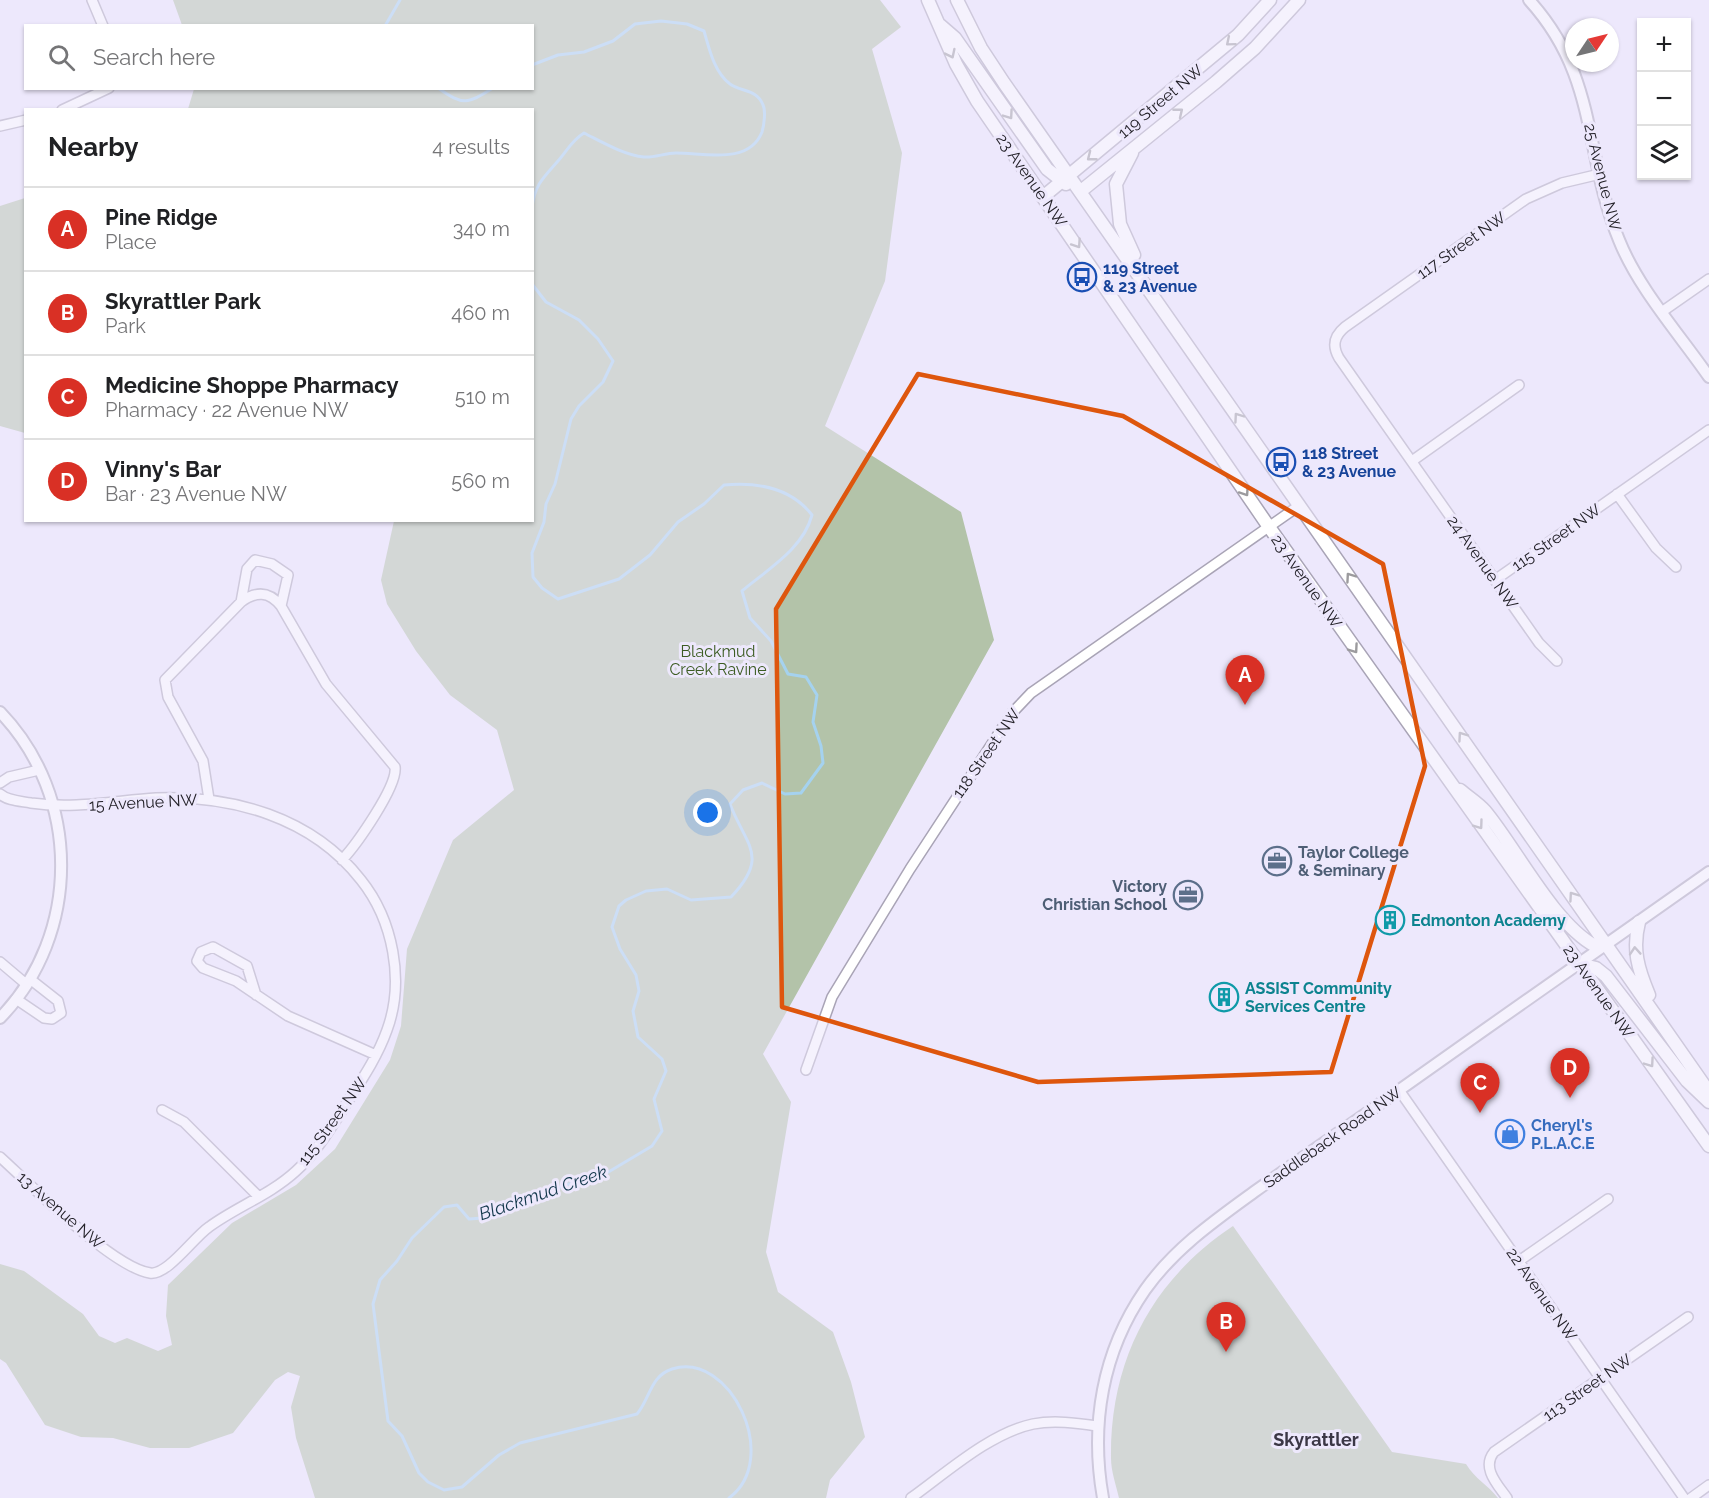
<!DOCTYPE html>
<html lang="en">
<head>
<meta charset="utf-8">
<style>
  body { margin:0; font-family:Raleway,sans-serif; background:#f2f2f2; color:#202124 }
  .controls { position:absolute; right:18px; top:18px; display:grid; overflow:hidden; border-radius:0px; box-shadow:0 2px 4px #0004 }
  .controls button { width:54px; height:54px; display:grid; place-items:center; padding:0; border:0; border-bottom:2px solid #e0e0e0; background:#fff; color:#202124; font:30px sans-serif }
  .compass { position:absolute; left:1565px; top:18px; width:54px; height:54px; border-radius:50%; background:#fff; box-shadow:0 2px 4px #0004; rotate:55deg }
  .you { position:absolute; left:708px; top:813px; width:21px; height:21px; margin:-15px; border:4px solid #fff; border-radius:50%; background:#1a73e8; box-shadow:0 0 0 9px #1a73e833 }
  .badge { display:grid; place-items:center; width:39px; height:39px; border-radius:50%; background:#d93025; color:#fff; font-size:20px; font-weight:700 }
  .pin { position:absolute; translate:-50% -50px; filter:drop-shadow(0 2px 3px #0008) }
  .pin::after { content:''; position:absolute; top:32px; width:21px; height:18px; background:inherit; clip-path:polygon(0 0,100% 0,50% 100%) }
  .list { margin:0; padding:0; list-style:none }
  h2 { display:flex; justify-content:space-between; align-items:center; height:78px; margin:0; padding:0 24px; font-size:26px }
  h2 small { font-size:20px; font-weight:400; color:#757577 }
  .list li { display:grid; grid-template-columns:39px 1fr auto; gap:18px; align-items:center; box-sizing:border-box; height:84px; padding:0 24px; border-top:2px solid #e0e0e0 }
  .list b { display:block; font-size:22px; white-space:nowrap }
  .list p { margin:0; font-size:20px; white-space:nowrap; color:#757577 }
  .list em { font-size:20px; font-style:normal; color:#757577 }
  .icon { flex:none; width:33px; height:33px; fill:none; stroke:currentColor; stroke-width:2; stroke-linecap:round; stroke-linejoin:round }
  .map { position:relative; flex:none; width:1709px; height:1498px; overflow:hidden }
  .search { position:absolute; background:#fff; box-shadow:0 2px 4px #0004; left:24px; top:24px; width:510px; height:66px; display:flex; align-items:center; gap:15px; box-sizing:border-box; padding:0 21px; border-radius:0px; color:#757577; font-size:22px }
  .panel { position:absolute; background:#fff; box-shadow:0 2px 4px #0004; left:24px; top:108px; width:510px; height:414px; border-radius:0px }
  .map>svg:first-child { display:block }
</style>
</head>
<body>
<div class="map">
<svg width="1709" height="1498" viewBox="0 0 1709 1498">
  <rect width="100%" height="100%" fill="#ede8fc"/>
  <!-- green -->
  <path fill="#b3c3a9" d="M173 0H880L901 27 872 49 902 153 885 281 825 426 961 512 994 640 763 1054 791 1102 766 1252 778 1292 833 1332 851 1382 865 1437 830 1480 826 1498H315L296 1438 291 1407 300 1376 288 1372 275 1380 233 1433 189 1448H150L113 1438 81 1437 45 1425 6 1363 0 1359V1264L24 1271 83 1314 99 1336 115 1343 127 1338 158 1351 172 1345 166 1316 168 1285 232 1223 296 1185 335 1149 390 1060 401 1026 407 949 453 840 514 790 497 730 450 695 416 651 387 604 381 580 394 521 532 520V110L188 109 194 89 532 88V26L182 25Z
    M25 198H26L25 433 0 426V206Z
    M1233 1226 1392 1452 1466 1464C1475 1479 1488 1485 1498 1498H1119C1116 1485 1111 1471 1111 1458 1110 1360 1152 1280 1233 1226Z"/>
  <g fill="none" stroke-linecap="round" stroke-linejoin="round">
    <!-- stream -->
    <path stroke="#a5d2ef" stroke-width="3" d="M385 26 400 0
      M532 65 558 55 584 52 613 41 635 24 661 21 687 24 704 31C709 48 714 72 730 84 741 92 757 89 763 105 766 111 764 125 762 132 749 165 705 153 676 153 665 153 654 158 644 157 624 155 602 142 584 133 571 141 568 150 558 161 544 177 535 184 532 207
      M438 88C464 106 467 104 493 88
      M532 284 546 302 579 320 598 339 613 361 603 382 579 406 571 419 555 484 546 504 544 522 532 553 533 577 542 588 558 599 619 579 650 555 678 522 704 504 724 485C757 482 791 488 812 515 803 549 768 569 742 591L750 618 771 641 788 674 806 677 817 695 813 722 821 746 823 763 801 793 785 794 762 783 743 790 730 804C746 846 770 856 731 897L691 900 667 889 646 891 626 900 619 906 612 927 620 949 636 975 639 991 633 1011 638 1037 662 1059 666 1071 654 1099 662 1131 652 1146 600 1177 565 1185 483 1218 469 1219 457 1205 444 1207 412 1238 397 1261 380 1280 373 1304 388 1421 402 1436 419 1473 428 1482 444 1490 462 1487 499 1455 520 1443 637 1414C650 1399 650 1376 672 1369 730 1350 782 1459 729 1498"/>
    <!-- minor casing -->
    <g stroke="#a9a4b6" stroke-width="12">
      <path id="minor" d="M92 0 103 26
        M62 110 109 88
        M0 126 26 120
        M1663 311 1709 279
        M1412 461 1519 385
        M1617 494 1656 548 1676 567
        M1495 580 1709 430
        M241 602 247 569 255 560 272 564 288 575 281 606
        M1557 661 1539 643 1339 358C1332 346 1334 336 1345 327L1526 199 1562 183 1600 174
        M0 783 9 777 39 770
        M0 794C8 801 20 801 31 803 73 809 113 801 156 798 232 795 312 817 361 880 393 920 405 981 387 1030 377 1058 361 1081 345 1106 330 1129 316 1153 296 1171 270 1195 236 1207 209 1227 194 1237 167 1276 150 1273 112 1267 31 1185 0 1157
        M209 799 203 761 168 697 165 680 241 602C256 591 269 591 281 606L326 684 395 767C398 786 356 845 342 860
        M0 962 26 984
        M256 995 247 966 213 947 201 952 197 961 203 968 236 981 288 1016 376 1055
        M16 999 44 1018 52 1019 61 1013 58 1001 30 979
        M806 1070 832 997 910 869 1012 713 1031 693 1300 505
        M1399 1090 1684 1498
        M162 1110 184 1122 259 1197
        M1519 1261 1608 1199
        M911 1498C946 1473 990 1433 1033 1424 1054 1420 1076 1423 1097 1426
        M1507 1498C1498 1485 1481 1468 1494 1452L1688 1317
        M1691 1498 1709 1485"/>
    </g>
    <!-- tertiary casing -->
    <g stroke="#a9a4b6" stroke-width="14">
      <path id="tertiary" d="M1529 0C1599 77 1583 153 1619 240 1638 288 1680 335 1709 377
        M0 712C81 796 82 934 0 1018
        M1103 1498C1090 1425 1102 1352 1145 1290 1174 1249 1214 1221 1254 1192 1288 1168 1322 1144 1357 1120 1474 1037 1592 954 1709 872"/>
    </g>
    <!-- secondary casing -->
    <g stroke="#a9a4b6" stroke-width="15">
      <path id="secondary" d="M928 0 956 64 977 101 1269 527 1709 1146
        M957 0 981 48 1004 83 1709 1092
        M940 25 955 38 1047 169 1066 184
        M1132 153 1116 184 1120 224 1134 255
        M1081 191 1216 82 1255 48 1299 0
        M1044 196 1238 35 1270 0
        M1460 790C1468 797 1478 803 1485 811 1516 848 1553 923 1595 946L1607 944
        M1639 922C1632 949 1638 969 1649 995
        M1580 964 1596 968 1606 976 1687 1081 1709 1102"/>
    </g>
    <!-- minor -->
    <use href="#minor" stroke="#fff" stroke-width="9"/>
    <!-- tertiary -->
    <use href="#tertiary" stroke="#fff" stroke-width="10"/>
    <!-- secondary -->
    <use href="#secondary" stroke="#fff" stroke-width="12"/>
  </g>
  <!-- one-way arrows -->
  <defs><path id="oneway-chevron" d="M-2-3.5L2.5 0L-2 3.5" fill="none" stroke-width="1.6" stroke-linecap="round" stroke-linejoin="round" transform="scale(1.5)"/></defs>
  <g stroke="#9c9b9e">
    <use href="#oneway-chevron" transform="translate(1230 42) rotate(140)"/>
    <use href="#oneway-chevron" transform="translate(951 54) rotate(64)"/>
    <use href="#oneway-chevron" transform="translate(1179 112) rotate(-39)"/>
    <use href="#oneway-chevron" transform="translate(1009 115) rotate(55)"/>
    <use href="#oneway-chevron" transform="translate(1091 157) rotate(142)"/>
    <use href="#oneway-chevron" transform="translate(1077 244) rotate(56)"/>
    <use href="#oneway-chevron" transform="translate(1238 417) rotate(-125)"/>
    <use href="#oneway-chevron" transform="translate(1245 492) rotate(56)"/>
    <use href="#oneway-chevron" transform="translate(1350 577) rotate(-125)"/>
    <use href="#oneway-chevron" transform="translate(1354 649) rotate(55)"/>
    <use href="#oneway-chevron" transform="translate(1462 736) rotate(-125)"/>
    <use href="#oneway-chevron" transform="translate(1479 825) rotate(54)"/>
    <use href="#oneway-chevron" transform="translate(1573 896) rotate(-125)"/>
    <use href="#oneway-chevron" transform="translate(1635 951) rotate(-94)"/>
    <use href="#oneway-chevron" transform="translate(1650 1063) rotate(55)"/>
  </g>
  <!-- marked area -->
  <path d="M0 0H1709V1498H0ZM918 374 1123 416 1383 564 1425 766 1331 1072 1038 1082 782 1007 776 609Z" fill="#ede8fc" fill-opacity=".55" fill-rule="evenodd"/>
  <path fill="none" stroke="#de560d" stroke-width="4.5" stroke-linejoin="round" d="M918 374 1123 416 1383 564 1425 766 1331 1072 1038 1082 782 1007 776 609Z"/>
  <!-- icons -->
  <defs>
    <g id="bus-ring" transform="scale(1.5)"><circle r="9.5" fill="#ede8fc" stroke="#1a4fb4" stroke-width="1.5"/><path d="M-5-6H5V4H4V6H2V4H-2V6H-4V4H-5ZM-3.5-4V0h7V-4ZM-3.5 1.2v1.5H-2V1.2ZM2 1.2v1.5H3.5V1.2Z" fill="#1a4fb4"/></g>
    <g id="office-ring" transform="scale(1.5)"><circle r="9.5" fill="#ede8fc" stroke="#5c6f8a" stroke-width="1.5"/><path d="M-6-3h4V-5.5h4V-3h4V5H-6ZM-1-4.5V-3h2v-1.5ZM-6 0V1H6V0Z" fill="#5c6f8a"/></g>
    <g id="building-ring" transform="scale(1.5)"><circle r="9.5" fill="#ede8fc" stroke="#0f9aa8" stroke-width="1.5"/><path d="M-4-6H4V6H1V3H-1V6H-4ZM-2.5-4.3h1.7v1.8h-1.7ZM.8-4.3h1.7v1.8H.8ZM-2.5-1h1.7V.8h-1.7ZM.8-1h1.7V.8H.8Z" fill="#0f9aa8"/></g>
    <g id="shop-ring" transform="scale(1.5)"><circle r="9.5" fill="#ede8fc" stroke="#3f7fe0" stroke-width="1.5"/><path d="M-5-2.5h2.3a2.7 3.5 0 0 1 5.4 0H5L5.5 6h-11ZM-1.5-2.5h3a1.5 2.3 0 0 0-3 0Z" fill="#3f7fe0"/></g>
  </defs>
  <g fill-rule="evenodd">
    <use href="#bus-ring" x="1082" y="277"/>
    <use href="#bus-ring" x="1281" y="462"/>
    <use href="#office-ring" x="1277" y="861"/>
    <use href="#office-ring" x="1188" y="895"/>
    <use href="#building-ring" x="1390" y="920"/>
    <use href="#building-ring" x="1224" y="997"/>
    <use href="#shop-ring" x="1510" y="1134"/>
  </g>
  <g text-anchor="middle" stroke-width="6" stroke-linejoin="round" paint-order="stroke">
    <!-- street labels -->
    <g font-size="16" fill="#232128" stroke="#ede8fc">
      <text transform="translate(1160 101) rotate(-40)" y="6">119 Street NW</text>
      <text transform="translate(1603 177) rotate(76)" y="6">25 Avenue NW</text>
      <text transform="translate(1032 180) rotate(55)" y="6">23 Avenue NW</text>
      <text transform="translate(1461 245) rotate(-35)" y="6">117 Street NW</text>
      <text transform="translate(1556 537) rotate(-35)" y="6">115 Street NW</text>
      <text transform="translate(1483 562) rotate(55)" y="6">24 Avenue NW</text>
      <text transform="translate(1307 581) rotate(55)" y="6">23 Avenue NW</text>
      <text transform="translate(986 753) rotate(-55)" y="6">118 Street NW</text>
      <text transform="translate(143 802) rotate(-3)" y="6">15 Avenue NW</text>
      <text transform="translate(1599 991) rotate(55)" y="6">23 Avenue NW</text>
      <text transform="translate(332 1121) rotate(-54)" y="6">115 Street NW</text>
      <text transform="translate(1332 1137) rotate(-35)" y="6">Saddleback Road NW</text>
      <text transform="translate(61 1210) rotate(41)" y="6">13 Avenue NW</text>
      <text transform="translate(1542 1294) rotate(55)" y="6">22 Avenue NW</text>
      <text transform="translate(1587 1387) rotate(-35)" y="6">113 Street NW</text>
    </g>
    <!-- transit labels -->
    <g font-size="16" font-weight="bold" fill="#164399" stroke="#ede8fc" text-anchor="start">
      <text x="1103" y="274">119 Street<tspan x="1103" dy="18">&amp; 23 Avenue</tspan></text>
      <text x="1302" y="459">118 Street<tspan x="1302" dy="18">&amp; 23 Avenue</tspan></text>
    </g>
    <!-- park labels -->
    <g font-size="16" fill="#3c5c23" stroke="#ede8fc">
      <text x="718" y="657">Blackmud<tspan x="718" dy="18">Creek Ravine</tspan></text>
    </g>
    <!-- service labels -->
    <g font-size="16" font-weight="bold" fill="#4e5e75" stroke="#ede8fc" text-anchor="start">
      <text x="1298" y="858">Taylor College<tspan x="1298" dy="18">&amp; Seminary</tspan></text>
      <text x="1167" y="892" text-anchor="end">Victory<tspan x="1167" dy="18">Christian School</tspan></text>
    </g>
    <!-- culture labels -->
    <g font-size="16" font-weight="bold" fill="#0d838f" stroke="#ede8fc" text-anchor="start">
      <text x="1411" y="926">Edmonton Academy</text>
      <text x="1245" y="994">ASSIST Community<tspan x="1245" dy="18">Services Centre</tspan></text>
    </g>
    <!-- shop labels -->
    <g font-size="16" font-weight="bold" fill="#366cbe" stroke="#ede8fc" text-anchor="start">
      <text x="1531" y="1131">Cheryl's<tspan x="1531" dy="18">P.L.A.C.E</tspan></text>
    </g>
    <!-- water labels -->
    <g font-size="18" font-style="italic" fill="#12374b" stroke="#ede8fc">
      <text transform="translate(543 1193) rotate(-19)" y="6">Blackmud Creek</text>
    </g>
    <!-- neighbourhood labels -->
    <g font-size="18" font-weight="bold" fill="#3b3746" stroke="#ede8fc">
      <text x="1316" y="1446">Skyrattler</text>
    </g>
  </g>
</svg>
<div class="controls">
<button>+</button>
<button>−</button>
<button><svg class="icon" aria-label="layers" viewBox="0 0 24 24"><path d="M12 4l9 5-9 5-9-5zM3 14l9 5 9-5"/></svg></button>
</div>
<svg class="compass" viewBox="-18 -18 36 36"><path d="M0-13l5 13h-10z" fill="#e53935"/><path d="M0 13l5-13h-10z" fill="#757577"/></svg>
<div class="you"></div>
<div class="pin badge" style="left:1245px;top:705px">A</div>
<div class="pin badge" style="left:1226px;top:1352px">B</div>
<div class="pin badge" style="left:1480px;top:1113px">C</div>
<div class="pin badge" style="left:1570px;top:1098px">D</div>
<div class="search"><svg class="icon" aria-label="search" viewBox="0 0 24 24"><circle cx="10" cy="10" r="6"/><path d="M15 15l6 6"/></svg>Search here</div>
<section class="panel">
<h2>Nearby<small>4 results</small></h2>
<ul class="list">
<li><span class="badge">A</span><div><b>Pine Ridge</b><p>Place</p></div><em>340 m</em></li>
<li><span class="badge">B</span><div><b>Skyrattler Park</b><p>Park</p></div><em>460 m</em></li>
<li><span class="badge">C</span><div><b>Medicine Shoppe Pharmacy</b><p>Pharmacy · 22 Avenue NW</p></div><em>510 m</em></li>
<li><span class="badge">D</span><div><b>Vinny's Bar</b><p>Bar · 23 Avenue NW</p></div><em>560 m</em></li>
</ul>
</section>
</div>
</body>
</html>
